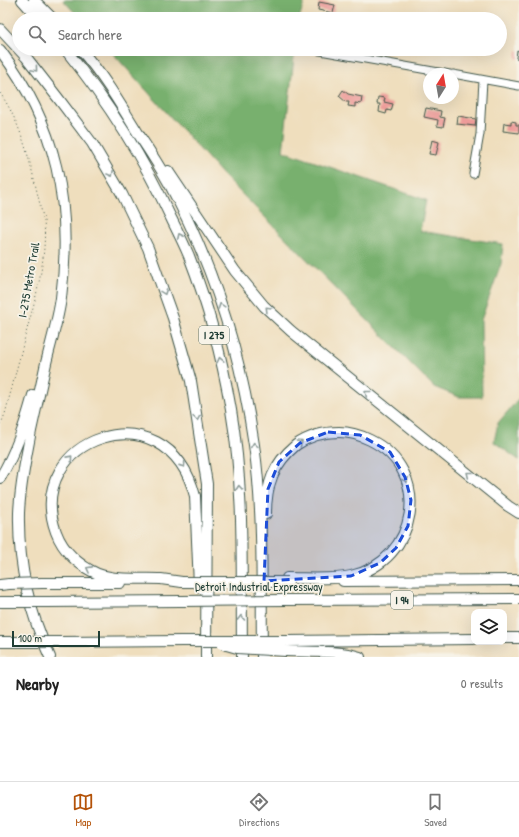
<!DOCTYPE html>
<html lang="en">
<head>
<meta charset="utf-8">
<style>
  body { margin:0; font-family:"Patrick Hand",sans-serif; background:#f2f2f2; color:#222 }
  .controls { position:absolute; right:12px; bottom:12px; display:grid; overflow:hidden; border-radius:8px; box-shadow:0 4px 16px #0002 }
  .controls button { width:36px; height:36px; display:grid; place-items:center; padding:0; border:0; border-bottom:1px solid #e0e0e0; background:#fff; color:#222; font:20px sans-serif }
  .compass { position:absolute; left:423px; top:68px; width:36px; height:36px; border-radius:50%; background:#fff; box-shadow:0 4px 16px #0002; rotate:11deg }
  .scale { position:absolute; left:12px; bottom:10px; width:88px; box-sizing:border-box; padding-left:4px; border:2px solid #1f3d34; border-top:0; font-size:11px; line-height:14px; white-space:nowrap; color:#1f3d34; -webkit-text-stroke:3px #f7f3e8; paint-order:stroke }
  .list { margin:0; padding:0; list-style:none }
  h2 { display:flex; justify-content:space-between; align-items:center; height:52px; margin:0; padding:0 16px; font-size:17px }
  h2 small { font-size:13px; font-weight:400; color:#767676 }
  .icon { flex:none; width:22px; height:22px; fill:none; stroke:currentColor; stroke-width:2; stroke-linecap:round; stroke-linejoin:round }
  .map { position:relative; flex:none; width:519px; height:657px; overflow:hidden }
  .search { position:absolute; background:#fff; box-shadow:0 4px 16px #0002; left:12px; right:12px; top:12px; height:44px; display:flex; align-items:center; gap:10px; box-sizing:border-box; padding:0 14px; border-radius:22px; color:#767676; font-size:15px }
  .sheet { height:124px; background:#fff }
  nav { display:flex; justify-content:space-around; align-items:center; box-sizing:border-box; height:56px; border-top:1px solid #e0e0e0; background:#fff; font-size:11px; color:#767676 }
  nav a { display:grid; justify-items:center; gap:2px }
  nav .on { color:#b45309 }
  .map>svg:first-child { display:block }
</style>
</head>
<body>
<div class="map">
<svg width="519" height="657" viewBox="0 0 519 657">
  <rect width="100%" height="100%" fill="#f7f3e8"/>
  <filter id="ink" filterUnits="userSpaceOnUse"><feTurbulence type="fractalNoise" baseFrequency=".025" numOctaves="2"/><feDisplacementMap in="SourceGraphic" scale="8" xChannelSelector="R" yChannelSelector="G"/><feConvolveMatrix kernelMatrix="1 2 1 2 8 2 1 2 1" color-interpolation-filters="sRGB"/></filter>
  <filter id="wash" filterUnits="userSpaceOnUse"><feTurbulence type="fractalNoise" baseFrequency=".012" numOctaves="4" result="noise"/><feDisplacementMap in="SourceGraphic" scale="16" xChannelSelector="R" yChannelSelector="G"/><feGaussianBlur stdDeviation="0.9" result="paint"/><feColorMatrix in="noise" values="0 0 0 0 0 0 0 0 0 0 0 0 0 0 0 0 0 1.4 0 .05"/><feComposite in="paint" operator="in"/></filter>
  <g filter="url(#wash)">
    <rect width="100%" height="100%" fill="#efdebd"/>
    <!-- forest -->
    <path fill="#78b06e" stroke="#4c7651" d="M63 0H305L299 19H81Z
      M109 49H295L283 151 426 200 420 231 503 244 501 264 481 320 482 397H459L434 387 225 177Z
      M519 398V460L494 442 498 423Z"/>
    <g id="blocks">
      <!-- building -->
      <path fill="#ed9b99" d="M319 2 335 5 333 13 318 10Z
        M517 50 519 51V59L516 58Z
        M343 90 348 94 362 97 361 104 355 103V107L348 106 349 102H346L339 96Z
        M378 97 385 98 384 102 393 104 391 111 387 110 386 114 379 112 380 104H377Z
        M426 108 441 111 440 117 445 118 443 127 437 126 438 120 424 117Z
        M458 116 476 119 475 126 457 124Z
        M511 121 516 122V125H519V133L503 131 504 123 511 124Z
        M432 140 439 142 436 155 429 154Z"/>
    </g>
  </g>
  <g filter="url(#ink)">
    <use href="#blocks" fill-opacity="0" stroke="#3e5549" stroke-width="1"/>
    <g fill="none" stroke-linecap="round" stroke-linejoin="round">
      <!-- minor casing -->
      <g stroke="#3e5549" stroke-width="9">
        <path id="minor" d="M309 49 450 74
          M453 74 519 86
          M473 174 480 134 483 80"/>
      </g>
      <!-- highway casing -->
      <g stroke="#3e5549" stroke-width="12">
        <path id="highway" d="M22 0 39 19
          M34 0 53 19
          M0 29 26 57 58 98 92 143 105 165 122 194 148 248 173 318 191 381 207 484 206 657
          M65 49C108 102 144 159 172 220 178 232 184 244 189 256 208 305 222 357 231 410 245 491 241 575 242 657
          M80 49C104 76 122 107 141 138 151 153 161 169 170 185 213 265 241 355 254 445 264 515 261 587 262 657
          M0 50C57 125 73 205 61 298 58 320 51 342 46 363 41 386 36 409 31 431 26 458 20 485 19 513 18 563 29 612 50 657
          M168 171 235 271 264 306 291 331 508 506 519 513
          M0 478C16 452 25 424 33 395
          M266 514C266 485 273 464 296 445 309 436 323 432 339 432 350 432 360 435 370 440 434 471 418 561 351 576 333 580 307 578 287 578
          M343 581 519 580
          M182 582C175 581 168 580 161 579 140 578 118 581 98 574 79 566 63 551 56 532 22 439 167 386 195 496L199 585 201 588
          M42 583H120
          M0 585 9 584
          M286 600 519 599
          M0 602H13
          M46 602 181 601
          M504 638H519
          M286 641 474 639
          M0 642H26
          M60 642 183 641
          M286 651C310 652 337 650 360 657"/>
      </g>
      <!-- path -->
      <path stroke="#3e5549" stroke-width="1" stroke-dasharray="1 3" stroke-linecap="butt" d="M0 93C26 130 33 178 44 221 47 259 36 297 26 333 19 360 12 387 5 414L0 426"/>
      <!-- minor -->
      <use href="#minor" stroke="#fff" stroke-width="7"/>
      <!-- highway -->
      <use href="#highway" stroke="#fff" stroke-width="10"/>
      <!-- highway-bridge casing -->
      <g stroke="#3e5549" stroke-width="12" stroke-linecap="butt">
        <path id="highway-bridge" d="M182 582H288
          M9 584 42 583
          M181 601 286 600
          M13 602H46
          M183 641H286
          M26 642H60
          M223 644 237 648 286 651"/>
      </g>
      <!-- highway-bridge -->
      <use href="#highway-bridge" stroke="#fff" stroke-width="10"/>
    </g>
    <!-- one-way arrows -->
    <defs><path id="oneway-chevron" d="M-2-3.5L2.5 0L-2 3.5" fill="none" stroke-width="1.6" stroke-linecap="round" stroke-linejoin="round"/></defs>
    <g stroke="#8f9e9a">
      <use href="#oneway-chevron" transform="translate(35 69) rotate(50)"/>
      <use href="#oneway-chevron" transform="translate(111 174) rotate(61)"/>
      <use href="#oneway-chevron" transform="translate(180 236) rotate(-115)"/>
      <use href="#oneway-chevron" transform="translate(164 292) rotate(70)"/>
      <use href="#oneway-chevron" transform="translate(221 306) rotate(-108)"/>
      <use href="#oneway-chevron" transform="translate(268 309) rotate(-135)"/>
      <use href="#oneway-chevron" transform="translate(220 360) rotate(-103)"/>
      <use href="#oneway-chevron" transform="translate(367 393) rotate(-141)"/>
      <use href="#oneway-chevron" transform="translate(197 418) rotate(81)"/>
      <use href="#oneway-chevron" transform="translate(300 443) rotate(-33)"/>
      <use href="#oneway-chevron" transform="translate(254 445) rotate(-98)"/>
      <use href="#oneway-chevron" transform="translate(70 458) rotate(-48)"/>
      <use href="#oneway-chevron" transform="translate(183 465) rotate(55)"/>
      <use href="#oneway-chevron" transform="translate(469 474) rotate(-141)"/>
      <use href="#oneway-chevron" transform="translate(406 480) rotate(69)"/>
      <use href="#oneway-chevron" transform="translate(239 488) rotate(-94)"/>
      <use href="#oneway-chevron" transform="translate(89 569) rotate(-152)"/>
      <use href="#oneway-chevron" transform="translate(241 618) rotate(-90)"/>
    </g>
  </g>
  <!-- marked area -->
  <path fill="#1d4ed8" fill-opacity="0.2" stroke="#1d4ed8" stroke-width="3" stroke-dasharray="8 5" stroke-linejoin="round" d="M328 432 360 435 390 452 405 477 411 500 408 526 396 548 380 563 351 576 264 581 268 489 279 462 300 443Z"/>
  <g text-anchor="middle" stroke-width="3.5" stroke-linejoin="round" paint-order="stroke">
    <!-- shield labels -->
    <g fill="#f7f3e8" stroke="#60746a" stroke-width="1">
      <rect x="199" y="326" width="30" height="18" rx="3"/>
      <rect x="391" y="591" width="22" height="18" rx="3"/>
    </g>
    <g font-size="11" font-weight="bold" fill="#1f3d34">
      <text x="214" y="339">I 275</text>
      <text x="402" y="604">I 94</text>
    </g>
    <!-- street labels -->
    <g font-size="12" fill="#1f3d34" stroke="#f7f3e8">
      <text transform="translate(29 280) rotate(-80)" y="4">I-275 Metro Trail</text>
      <text x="259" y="591">Detroit Industrial Expressway</text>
    </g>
  </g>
</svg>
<div class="controls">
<button><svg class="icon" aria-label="layers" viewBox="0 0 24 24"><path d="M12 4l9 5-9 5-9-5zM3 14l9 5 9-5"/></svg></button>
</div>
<svg class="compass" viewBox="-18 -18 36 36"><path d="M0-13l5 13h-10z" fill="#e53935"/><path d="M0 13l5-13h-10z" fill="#767676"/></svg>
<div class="scale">100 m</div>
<div class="search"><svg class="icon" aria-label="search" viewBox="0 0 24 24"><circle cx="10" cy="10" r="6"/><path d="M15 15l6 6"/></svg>Search here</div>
</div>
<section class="sheet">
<h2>Nearby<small>0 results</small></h2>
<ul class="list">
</ul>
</section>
<nav>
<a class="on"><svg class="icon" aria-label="map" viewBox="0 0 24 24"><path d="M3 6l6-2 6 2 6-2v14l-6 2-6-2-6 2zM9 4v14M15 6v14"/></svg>Map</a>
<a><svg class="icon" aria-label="directions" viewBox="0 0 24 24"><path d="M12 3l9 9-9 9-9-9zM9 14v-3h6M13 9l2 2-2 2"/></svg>Directions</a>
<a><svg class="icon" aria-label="saved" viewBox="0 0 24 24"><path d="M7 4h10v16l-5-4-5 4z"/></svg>Saved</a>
</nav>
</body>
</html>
